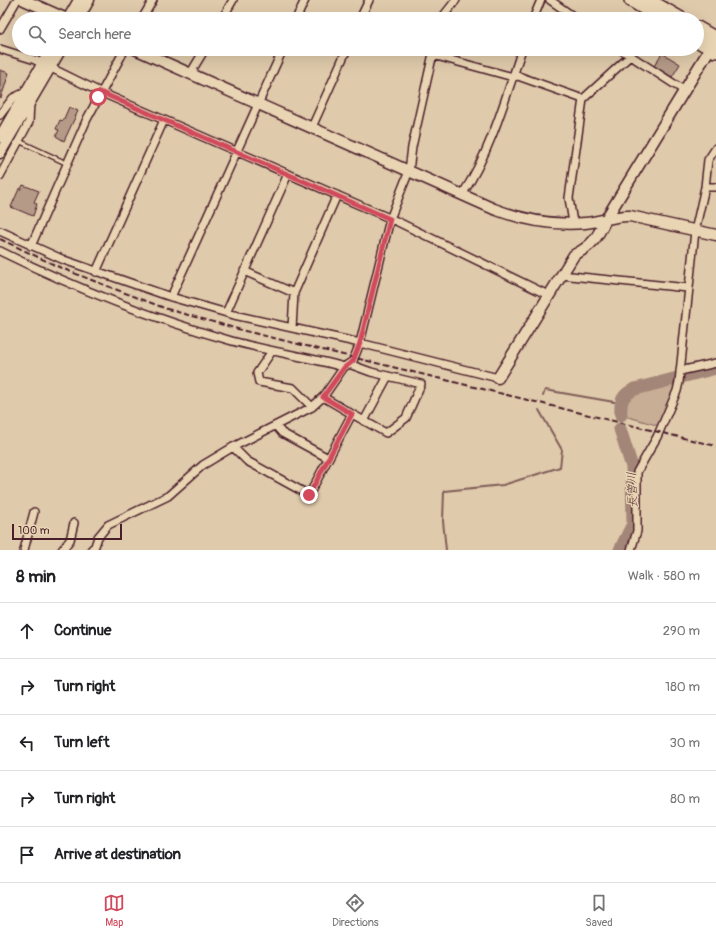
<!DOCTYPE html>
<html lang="en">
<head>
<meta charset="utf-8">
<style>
  body { margin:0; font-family:Pangolin,"Klee One",sans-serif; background:#f6f6f6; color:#202124 }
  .scale { position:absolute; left:12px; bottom:10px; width:110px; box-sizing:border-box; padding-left:4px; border:2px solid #4a1f2b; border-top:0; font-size:11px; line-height:14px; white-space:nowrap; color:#4a1f2b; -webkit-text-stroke:3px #e9d5b3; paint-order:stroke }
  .stop { position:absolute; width:12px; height:12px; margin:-9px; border:3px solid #d1495b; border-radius:50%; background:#fff }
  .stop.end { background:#d1495b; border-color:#fff; box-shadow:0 1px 4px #0008 }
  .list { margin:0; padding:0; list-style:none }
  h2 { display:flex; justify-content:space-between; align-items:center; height:52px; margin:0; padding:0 16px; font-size:17px }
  h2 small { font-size:13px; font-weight:400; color:#757577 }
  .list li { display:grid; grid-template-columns:26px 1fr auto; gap:12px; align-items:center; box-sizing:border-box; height:56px; padding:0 16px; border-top:1px solid #e0e0e0 }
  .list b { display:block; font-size:15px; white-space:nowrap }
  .list em { font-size:13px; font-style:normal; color:#757577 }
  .icon { flex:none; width:22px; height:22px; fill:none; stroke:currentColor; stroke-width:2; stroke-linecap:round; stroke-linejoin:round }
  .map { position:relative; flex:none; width:716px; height:550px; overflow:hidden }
  .search { position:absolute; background:#fff; box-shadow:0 4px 16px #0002; left:12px; right:12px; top:12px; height:44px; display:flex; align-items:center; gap:10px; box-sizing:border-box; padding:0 14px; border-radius:22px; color:#757577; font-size:15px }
  .sheet { height:332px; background:#fff }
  nav { display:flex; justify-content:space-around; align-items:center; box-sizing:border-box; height:56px; border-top:1px solid #e0e0e0; background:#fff; font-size:11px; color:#757577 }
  nav a { display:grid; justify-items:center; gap:2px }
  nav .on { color:#d1495b }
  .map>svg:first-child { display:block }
</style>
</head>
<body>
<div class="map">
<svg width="716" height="550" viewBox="0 0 716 550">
  <rect width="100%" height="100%" fill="#dfcaab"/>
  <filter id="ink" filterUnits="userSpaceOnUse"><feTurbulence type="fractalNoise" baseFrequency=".025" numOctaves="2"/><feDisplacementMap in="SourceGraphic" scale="8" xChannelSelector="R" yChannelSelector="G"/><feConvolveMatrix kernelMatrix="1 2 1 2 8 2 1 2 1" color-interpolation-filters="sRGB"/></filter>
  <g filter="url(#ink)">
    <!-- green -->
    <path fill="#c7ae95" stroke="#886660" d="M679 377 660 426 621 415C620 409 619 403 623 397 630 386 666 380 679 377Z"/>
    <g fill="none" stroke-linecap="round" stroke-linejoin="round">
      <!-- stream -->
      <path stroke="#805d59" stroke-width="2" d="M543 396 545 390 620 403
        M446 550 443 521 444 491 503 485 560 467 562 450 539 410"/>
      <!-- river -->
      <path stroke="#a48678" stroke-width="13" d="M621 415C620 401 622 395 635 389L716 368
        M620 550 633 524 632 467 620 429"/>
    </g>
    <!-- building -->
    <path fill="#b59a87" stroke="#4a1f2b" d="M662 53 680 64 672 77 654 66Z
      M0 70 9 73 1 98 0 97Z
      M69 107 78 111 64 141 56 136 59 130 56 129 60 120 63 121Z
      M23 185 39 191 34 202 37 204 33 216 11 207 19 189H21Z"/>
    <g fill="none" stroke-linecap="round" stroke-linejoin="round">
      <!-- lane casing -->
      <g stroke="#4a1f2b" stroke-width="6">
        <path id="lane" d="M19 141 68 164"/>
      </g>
      <!-- street casing -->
      <g stroke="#4a1f2b" stroke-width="10">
        <path id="street" d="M550 0 577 19
          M142 19 153 0
          M222 19 233 0
          M296 19 305 0
          M360 19 369 0
          M441 19 456 0
          M533 19 541 0
          M0 29 17 0
          M0 49 35 60 100 92 396 221 548 295
          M620 49 685 91
          M433 55 513 77 518 76 583 99
          M190 74 205 49
          M0 115 13 98 26 92
          M312 127 347 49
          M0 176 29 122 30 102
          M705 187H716
          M462 195C490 153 506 97 522 49
          M573 223 569 198 583 99 630 56
          M0 231 64 260 171 297 234 315 360 343 498 378
          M31 246 87 119 125 49
          M0 251C75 288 151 318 232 341 269 351 307 357 344 367
          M244 271 294 293
          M96 272 164 120
          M561 275 688 288
          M171 297 283 49
          M226 313 288 174
          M292 328 294 293 337 195
          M272 351 257 373 259 382 293 388 312 407
          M349 364 371 372 421 384 406 418 386 433 352 414
          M680 371 716 363
          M364 421 388 376
          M276 426 282 433 328 458
          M233 447 247 461 309 495 352 414 323 397
          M24 550 34 512
          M62 550 70 540 74 523
          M91 550 95 546 98 537 108 525 168 496 203 465 233 447 312 407 324 396 344 367 353 361 360 343 390 219 409 171 412 147 434 49
          M631 550 637 531V472L657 437 677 391 679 382 695 231 705 187 708 160 716 148"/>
      </g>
      <!-- secondary casing -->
      <g stroke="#4a1f2b" stroke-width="13">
        <path id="secondary" d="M24 0 67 19
          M68 19 79 0
          M78 19 89 0
          M135 49 494 209C523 220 553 226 585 223 600 222 615 215 630 216L716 235
          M0 137 51 49
          M0 153 61 49
          M498 378 574 255C593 245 597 238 606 219L714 42"/>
      </g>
      <!-- highway casing -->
      <g stroke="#4a1f2b" stroke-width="16">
        <path id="highway" d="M631 0 662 19
          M648 0 681 19
          M697 28 716 39
          M697 40 716 51"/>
      </g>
      <!-- lane -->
      <use href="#lane" stroke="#e9d5b3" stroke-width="3.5"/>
      <!-- street -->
      <use href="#street" stroke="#e9d5b3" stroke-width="7"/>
      <!-- secondary -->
      <use href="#secondary" stroke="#e9d5b3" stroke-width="10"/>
      <!-- highway -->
      <use href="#highway" stroke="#e9d5b3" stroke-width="13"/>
      <!-- rail -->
      <path stroke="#4a1f2b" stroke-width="2" stroke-dasharray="6 3" stroke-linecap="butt" d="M0 239 59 267 94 281 167 309 245 331 716 446"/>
    </g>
  </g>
  <g fill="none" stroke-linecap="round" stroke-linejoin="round" filter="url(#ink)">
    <!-- route -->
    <path stroke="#d1495b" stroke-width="5" d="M98 97 100 92 390 219 360 343 353 361 344 368 323 397 352 414 309 495"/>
  </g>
  <g text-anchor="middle" stroke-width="3" stroke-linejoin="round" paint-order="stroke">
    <!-- water labels -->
    <g font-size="12" font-style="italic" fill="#60393e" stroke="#e9d5b3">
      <text transform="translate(632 490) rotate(-92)" y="4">長曽川</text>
    </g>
  </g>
</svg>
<div class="scale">100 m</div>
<div class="stop" style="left:98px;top:97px"></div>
<div class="stop end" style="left:309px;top:495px"></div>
<div class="search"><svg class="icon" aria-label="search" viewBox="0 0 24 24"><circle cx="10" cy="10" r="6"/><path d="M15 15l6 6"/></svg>Search here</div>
</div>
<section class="sheet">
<h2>8 min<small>Walk · 580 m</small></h2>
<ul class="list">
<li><svg class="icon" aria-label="ahead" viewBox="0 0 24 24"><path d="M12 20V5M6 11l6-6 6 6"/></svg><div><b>Continue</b></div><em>290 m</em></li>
<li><svg class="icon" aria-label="right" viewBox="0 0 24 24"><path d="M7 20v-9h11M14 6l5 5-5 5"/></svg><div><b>Turn right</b></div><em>180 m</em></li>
<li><svg class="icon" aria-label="left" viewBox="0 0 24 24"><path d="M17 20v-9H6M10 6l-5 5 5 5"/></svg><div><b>Turn left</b></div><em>30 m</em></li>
<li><svg class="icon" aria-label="right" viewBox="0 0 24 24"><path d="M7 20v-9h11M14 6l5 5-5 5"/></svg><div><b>Turn right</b></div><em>80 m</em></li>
<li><svg class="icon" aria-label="arrive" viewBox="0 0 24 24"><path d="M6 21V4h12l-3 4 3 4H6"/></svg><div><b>Arrive at destination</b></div></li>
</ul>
</section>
<nav>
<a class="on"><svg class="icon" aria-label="map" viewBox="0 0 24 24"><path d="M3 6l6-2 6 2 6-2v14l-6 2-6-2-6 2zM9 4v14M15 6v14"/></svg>Map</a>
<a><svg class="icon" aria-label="directions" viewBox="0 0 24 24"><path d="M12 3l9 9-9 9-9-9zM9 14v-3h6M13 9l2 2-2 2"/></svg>Directions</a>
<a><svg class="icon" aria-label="saved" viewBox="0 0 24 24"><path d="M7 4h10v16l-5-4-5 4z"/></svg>Saved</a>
</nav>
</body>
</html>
